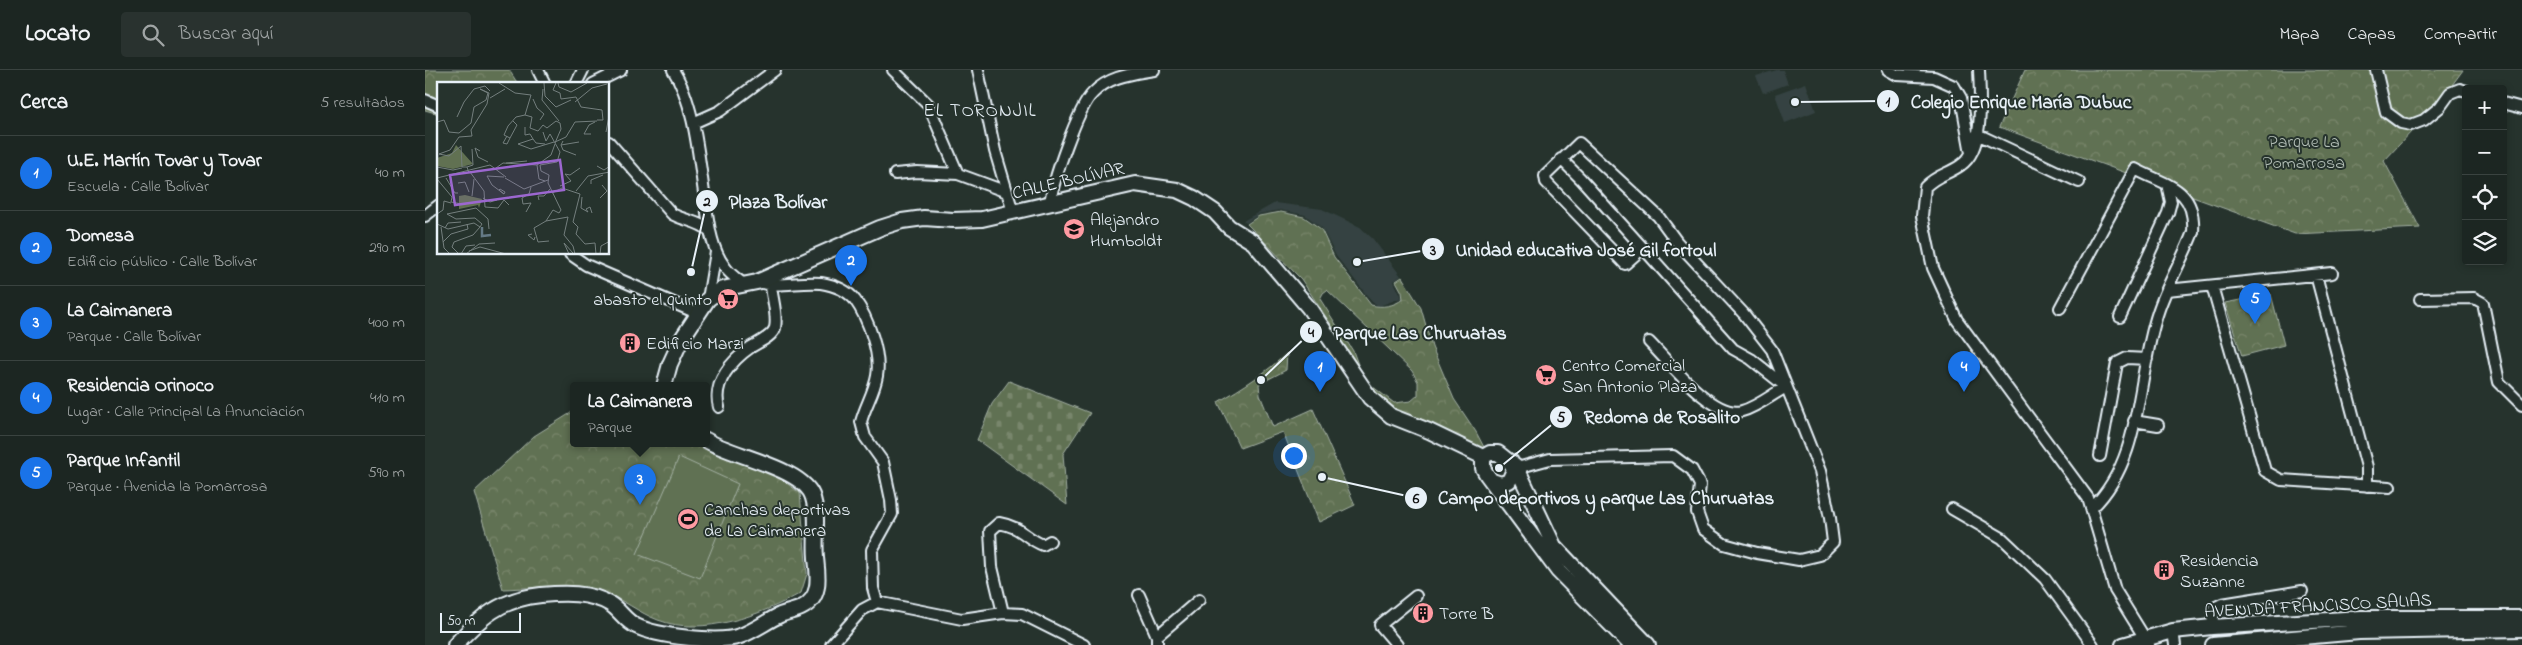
<!DOCTYPE html>
<html lang="es">
<head>
<meta charset="utf-8">
<style>
  body { margin:0; font-family:"Indie Flower",sans-serif; background:#29322f; color:#f1f3f6 }
  .controls { position:absolute; right:15px; top:15px; display:grid; overflow:hidden; border-radius:5px; box-shadow:0 2px 8px #0003 }
  .controls button { width:45px; height:45px; display:grid; place-items:center; padding:0; border:0; border-bottom:1px solid #3a4340; background:#1c2622; color:#f1f3f6; font:25px sans-serif }
  .scale { position:absolute; left:15px; bottom:12px; width:81px; box-sizing:border-box; padding-left:5px; border:2px solid #e8f1f8; border-top:0; font-size:14px; line-height:18px; white-space:nowrap; color:#e8f1f8; -webkit-text-stroke:4px #26332d; paint-order:stroke }
  .you { position:absolute; left:868px; top:385px; width:18px; height:18px; margin:-12px; border:4px solid #fff; border-radius:50%; background:#1a73e8; box-shadow:0 0 0 8px #1a73e833 }
  .badge { display:grid; place-items:center; width:32px; height:32px; border-radius:50%; background:#1a73e8; color:#fff; font-size:16px; font-weight:700 }
  .pin { position:absolute; translate:-50% -41px; filter:drop-shadow(0 1px 2px #0008) }
  .pin::after { content:''; position:absolute; top:26px; width:18px; height:15px; background:inherit; clip-path:polygon(0 0,100% 0,50% 100%) }
  .popup { position:absolute; left:145px; top:312px; width:140px; height:65px; box-sizing:border-box; display:grid; place-content:center; border-radius:5px; background:#1c2622; filter:drop-shadow(0 1px 4px #0005); font-size:16px; white-space:nowrap; color:#a0a5a5 }
  .popup b { font-size:19px; color:#f1f3f6 }
  .popup::after { content:''; position:absolute; left:50%; top:100%; margin-left:-10px; border:10px solid transparent; border-top-color:#1c2622 }
  .list { margin:0; padding:0; list-style:none }
  h2 { display:flex; justify-content:space-between; align-items:center; height:65px; margin:0; padding:0 20px; font-size:21px }
  h2 small { font-size:16px; font-weight:400; color:#a0a5a5 }
  .list li { display:grid; grid-template-columns:32px 1fr auto; gap:15px; align-items:center; box-sizing:border-box; height:75px; padding:0 20px; border-top:1px solid #3a4340 }
  .list b { display:block; font-size:19px; white-space:nowrap }
  .list p { margin:0; font-size:16px; white-space:nowrap; color:#a0a5a5 }
  .list em { font-size:16px; font-style:normal; color:#a0a5a5 }
  .icon { flex:none; width:28px; height:28px; fill:none; stroke:currentColor; stroke-width:2; stroke-linecap:round; stroke-linejoin:round }
  .map { position:relative; flex:none; width:2097px; height:575px; overflow:hidden }
  header { display:flex; align-items:center; gap:30px; box-sizing:border-box; height:70px; padding:0 25px; background:#1c2622; border-bottom:1px solid #3a4340 }
  header strong { font-size:24px }
  nav { display:flex; gap:28px; margin-inline-start:auto; font-size:18px }
  .search { width:350px; height:45px; background:#29322f; display:flex; align-items:center; gap:12px; box-sizing:border-box; padding:0 18px; border-radius:5px; color:#a0a5a5; font-size:19px }
  main { display:flex }
  aside { flex:1; background:#1c2622 }
  .map>svg:first-child { display:block }
</style>
</head>
<body>
<header>
<strong>Locato</strong>
<div class="search"><svg class="icon" aria-label="search" viewBox="0 0 24 24"><circle cx="10" cy="10" r="6"/><path d="M15 15l6 6"/></svg>Buscar aquí</div>
<nav><a>Mapa</a><a>Capas</a><a>Compartir</a></nav>
</header>
<main>
<aside>
<h2>Cerca<small>5 resultados</small></h2>
<ul class="list">
<li><span class="badge">1</span><div><b>U.E. Martín Tovar y Tovar</b><p>Escuela · Calle Bolívar</p></div><em>40 m</em></li>
<li><span class="badge">2</span><div><b>Domesa</b><p>Edificio público · Calle Bolívar</p></div><em>290 m</em></li>
<li><span class="badge">3</span><div><b>La Caimanera</b><p>Parque · Calle Bolívar</p></div><em>400 m</em></li>
<li><span class="badge">4</span><div><b>Residencia Orinoco</b><p>Lugar · Calle Principal La Anunciación</p></div><em>410 m</em></li>
<li><span class="badge">5</span><div><b>Parque Infantil</b><p>Parque · Avenida la Pomarrosa</p></div><em>590 m</em></li>
</ul>
</aside>
<div class="map">
<svg width="2097" height="575" viewBox="0 0 2097 575">
  <defs>
    <pattern id="cemetery-stones" width="16" height="16" patternUnits="userSpaceOnUse" patternTransform="scale(1.25)"><rect width="16" height="16" fill="#617152"/><path d="M2 7V4a2 2 0 0 1 4 0v3zM10 15v-3a2 2 0 0 1 4 0v3z" fill="#78866c"/></pattern>
    <pattern id="park-crowns" width="20" height="18" patternUnits="userSpaceOnUse" patternTransform="scale(1.25)"><rect width="20" height="18" fill="#617152"/><path d="M2 6a3 3 0 1 1 6 0M12 15a3 3 0 1 1 6 0" fill="none" stroke="#78866c"/></pattern>
  </defs>
  <rect width="100%" height="100%" fill="#26332d"/>
  <filter id="ink" filterUnits="userSpaceOnUse"><feTurbulence type="fractalNoise" baseFrequency=".02" numOctaves="2"/><feDisplacementMap in="SourceGraphic" scale="10" xChannelSelector="R" yChannelSelector="G"/><feConvolveMatrix kernelMatrix="1 2 1 2 8 2 1 2 1" color-interpolation-filters="sRGB"/></filter>
  <g filter="url(#ink)">
    <!-- built -->
    <path fill="#354342" d="M1352 0H1358L1363 14 1338 23 1331 6Z
      M1381 13 1391 41 1360 53 1350 24Z
      M850 133 897 139 935 157 948 169 976 206 969 211 976 228 954 236 947 232 911 186 897 158 880 145 855 140 834 144 821 153 818 151Z"/>
    <!-- cemetery -->
    <path fill="url(#cemetery-stones)" stroke="#a4b1a5" d="M584 311 665 343 638 384 642 435 552 370 567 334Z"/>
    <!-- park -->
    <path fill="url(#park-crowns)" stroke="#a4b1a5" d="M0 0H84L93 14H14V44L0 40Z
      M1600 0H2038L2016 30 1959 91 1995 158 1870 164 1574 57Z
      M856 142 879 147 896 159 909 187 946 235C957 238 969 236 978 229L977 222 971 211 977 207 996 238 1007 277 1029 329 1051 362 1061 381 966 339 945 318 943 313 969 333 986 331 993 325V312L987 301 902 220 898 223 895 229 928 281 938 308 924 282 876 209 822 154 834 146Z
      M1846 224 1859 275 1817 286 1800 233Z
      M862 283 861 300 834 314 835 325 848 357 888 339 930 435 894 452 858 362 815 378 793 332C818 317 841 303 862 283Z
      M149 341V374H277L352 406 375 423 382 504 376 523C336 545 278 567 233 550 214 543 197 528 178 523 147 513 110 518 78 519L49 422 109 366Z"/>
    <!-- pitch -->
    <path fill="#617152" stroke="#a4b1a5" d="M254 387 313 414 275 508 212 484Z"/>
    <g fill="none" stroke-linecap="round" stroke-linejoin="round">
      <!-- minor casing -->
      <g stroke="#e8f1f8" stroke-width="14">
        <path id="minor" d="M113 0 120 14
          M248 0C271 35 274 94 281 136 284 157 287 180 300 197 305 205 312 209 320 215
          M468 0 503 34 533 104 582 122
          M553 0 570 81 588 142
          M1463 0 1472 5 1509 7 1529 16 1536 28 1546 83
          M1554 0C1555 26 1560 79 1536 95 1522 105 1513 104 1500 117L1497 146 1508 198 1532 250 1663 428 1690 520 1724 575
          M1951 0 1961 42 1976 53 1986 55 1999 50 2015 37 2025 23 2035 19 2041 21
          M151 14 158 0
          M168 14 196 0
          M0 30 14 36
          M2078 33 2097 38
          M268 53 295 41 350 0
          M1552 64 1654 112
          M184 72 247 144C260 151 274 151 285 161
          M470 104 492 102 533 104
          M625 134C627 113 653 37 668 23 684 6 707 4 729 0
          M0 146 14 135
          M1218 178 1308 279 1326 289 1360 316
          M145 184 161 195 274 244
          M1891 205 1942 397V416
          M332 212C354 218 374 211 396 213 408 215 422 220 430 230 443 248 456 284 452 306 449 323 440 336 436 352L440 367 458 392 466 430 467 444 447 480 448 518 452 532
          M1787 216 1840 401 1856 410 1965 417
          M1742 220 1907 203
          M283 229 291 182
          M1995 229 2049 228 2058 233 2074 312 2097 335
          M1635 238 1710 99C1742 116 1771 118 1768 162 1758 189 1742 214 1733 242 1711 306 1719 388 1667 438
          M1695 247 1743 143 1746 132 1742 114
          M1224 272C1243 291 1288 349 1317 341 1332 337 1348 324 1361 317
          M294 337C287 313 307 290 326 277 334 272 347 267 350 258 353 246 347 228 346 216
          M1709 351 1733 355
          M1675 386 1692 293 1702 288 1722 289
          M1092 398 1125 389 1248 386 1267 400 1275 415 1272 442 1278 459 1299 474 1332 483 1374 490 1395 485 1408 472 1405 448 1395 401 1347 280 1319 244 1252 172 1233 146 1154 73 1120 106 1121 112 1200 194 1218 178 1156 109 1136 89
          M1527 439 1577 468 1620 509 1668 575
          M714 525 732 566V575
          M578 543 567 497 565 461 574 453C597 457 600 468 618 475L625 471
          M1787 557 1789 538 1797 534 1877 521
          M1748 561 1750 575
          M732 566 774 530
          M406 575 437 540 452 532 537 549 578 543 597 544 659 575
          M972 575 955 555 991 526"/>
      </g>
      <!-- tertiary casing -->
      <g stroke="#e8f1f8" stroke-width="18">
        <path id="tertiary" d="M239 316 245 294 256 270 283 229 297 219 332 212 455 158 477 151 499 148 528 150 557 149 710 114 752 120 769 128 790 142 804 157 828 172 884 238 945 328 966 346 1004 361 1058 387
          M1058 387 1065 383H1073L1092 398 1129 476 1223 575
          M1058 387V398L1062 405 1133 501 1206 575
          M1067 411 1076 414 1084 411 1089 400 1086 392
          M30 575C56 547 76 529 116 525 139 523 165 522 185 534 195 540 200 551 211 556 231 566 294 574 315 566 329 561 342 551 355 545 362 542 370 541 376 538 397 528 393 506 391 488 389 468 394 447 388 428 380 398 306 386 281 370
          M1698 575 1748 561 1787 557 1936 548H2097
          M1788 575 1934 562 2097 559"/>
      </g>
      <!-- minor -->
      <use href="#minor" stroke="#26332d" stroke-width="10"/>
      <!-- tertiary -->
      <use href="#tertiary" stroke="#26332d" stroke-width="14"/>
    </g>
  </g>
  <!-- icons -->
  <defs>
    <g id="school-disc" transform="scale(1.125)"><circle r="9.5" fill="#ff9aa2" stroke="#26332d"/><path d="M0-5L7-2L0 1L-7-2ZM-4 1L0 2.5L4 1V4Q0 6-4 4Z" fill="#111"/></g>
    <g id="supermarket-disc" transform="scale(1.125)"><circle r="9.5" fill="#ff9aa2" stroke="#26332d"/><path d="M-6-5.5h2.5l.6 2H6L4.5 2H-2.5L-4.4-4H-6ZM-1.5 3.2a1.3 1.3 0 1 0 .1 0ZM3 3.2a1.3 1.3 0 1 0 .1 0Z" fill="#111"/></g>
    <g id="building-disc" transform="scale(1.125)"><circle r="9.5" fill="#ff9aa2" stroke="#26332d"/><path d="M-4-6H4V6H1V3H-1V6H-4ZM-2.5-4.3h1.7v1.8h-1.7ZM.8-4.3h1.7v1.8H.8ZM-2.5-1h1.7V.8h-1.7ZM.8-1h1.7V.8H.8Z" fill="#111"/></g>
    <g id="stadium-disc" transform="scale(1.125)"><circle r="9.5" fill="#ff9aa2" stroke="#26332d"/><path d="M0-5a6.5 5 0 1 0 0 10a6.5 5 0 1 0 0-10ZM-3.5-1.8h7v3.6h-7Z" fill="#111"/></g>
  </defs>
  <g fill-rule="evenodd">
    <use href="#school-disc" x="649" y="159"/>
    <use href="#supermarket-disc" x="303" y="229"/>
    <use href="#building-disc" x="205" y="273"/>
    <use href="#supermarket-disc" x="1121" y="305"/>
    <use href="#stadium-disc" x="263" y="449"/>
    <use href="#building-disc" x="1739" y="500"/>
    <use href="#building-disc" x="998" y="543"/>
  </g>
  <g text-anchor="middle" stroke-width="4" stroke-linejoin="round" paint-order="stroke">
    <!-- park labels -->
    <g font-size="18" fill="#b2beb6" stroke="#26332d">
      <text x="1879" y="77">Parque La<tspan x="1879" dy="21">Pomarrosa</tspan></text>
    </g>
    <!-- street labels -->
    <g font-size="18" fill="#e8f1f8" stroke="#26332d">
      <text transform="translate(643 110) rotate(-13)" y="6">CALLE BOLÍVAR</text>
      <text transform="translate(1893 535) rotate(-3)" y="6">AVENIDA FRANCISCO SALIAS</text>
    </g>
    <!-- poi labels -->
    <g font-size="18" fill="#e8f1f8" stroke="#26332d" text-anchor="start">
      <text x="665" y="155">Alejandro<tspan x="665" dy="21">Humboldt</tspan></text>
      <text x="287" y="235" text-anchor="end">abasto el quinto</text>
      <text x="221" y="279">Edificio Marzi</text>
      <text x="1137" y="301">Centro Comercial<tspan x="1137" dy="21">San Antonio Plaza</tspan></text>
      <text x="279" y="445">Canchas deportivas<tspan x="279" dy="21">de La Caimanera</tspan></text>
      <text x="1755" y="496">Residencia<tspan x="1755" dy="21">Suzanne</tspan></text>
      <text x="1014" y="549">Torre B</text>
    </g>
    <!-- neighbourhood labels -->
    <g font-size="19" letter-spacing="1" fill="#e8f1f8" stroke="#26332d">
      <text x="555" y="46">EL TORONJIL</text>
    </g>
  </g>
  <!-- overview -->
  <g transform="translate(12 12)">
    <rect width="172" height="172" fill="#26332d"/>
    <path d="M19 63 36 82 16 87 0 84V76L15 71ZM28 113 45 117 42 126 41 123 22 127V114Z" fill="#617152"/>
    <path fill="none" stroke="#647985" stroke-width="2.5" d="M45 145V154L54 153"/>
    <path fill="none" stroke="#747f7e" stroke-width="1" d="M62 1 78 11 94 13 88 33 95 35 93 46 101 49 106 43 110 46 119 39 123 41 124 47 118 61M107 1 108 14 119 25 134 18M119 1 116 8 123 11 124 17 139 15 144 25 165 28 166 38H160M121 1 122 5 134 10 150 1M106 7 105 18 122 39M53 16 68 7M96 17 100 26 107 32 103 38M138 20 155 6 170 2M20 35 27 20 37 7 48 4 53 9M76 39 80 43 73 56 67 53 71 44 79 35 88 33M0 40 7 38 12 50 22 51 34 41 37 25 49 18 51 11 43 7 52 11 50 22 34 48 35 54 22 55 13 68 2 72 12 74 24 64 25 85H30L32 91M88 45V53L93 52 96 57M106 50 109 59 113 52 123 70 120 80 103 83 104 89 112 93 111 101 124 128 122 131 116 128 109 139 131 135 127 153 136 164 138 172M169 50 172 34M154 52H147L152 43 158 40M70 54 66 61 70 62 73 56M126 59 124 63 142 60M118 60 129 55 138 40 160 39M108 62 99 61 96 57 81 62 94 67 117 60M124 63 126 68 139 73M43 69 38 66 41 75 51 80M69 81 90 79M100 83 102 97 108 99M160 84 167 88 173 84M0 85 16 88 25 86M30 85 36 83 35 67M59 86 66 81 100 83 114 73 118 62M33 90 47 109 48 125 61 126 67 118 72 123M0 96 53 83 69 95M9 96 18 111H21M68 96 87 107 111 98M0 97 15 115 14 120 25 122M21 101 28 100 32 110M154 102V98L166 93M123 104 134 99 128 92 133 93 143 86M63 107 68 110 67 112 62 108ZM139 109 151 94 173 90M115 111 125 106 143 112 136 140 141 145 139 152 148 162 158 161 159 172M67 112 55 103 50 94 67 95M35 114 37 97M145 115 144 126 151 130 149 127 153 125 155 131M46 116 53 120 60 118M163 116 170 109 165 103M102 118 101 114H107L113 107M89 130 94 121 86 122 85 116 92 112 94 105M0 132 6 128 7 119 14 121M109 139 97 146 101 160 112 159M0 142 11 147 37 141 43 145M4 145 7 166 13 172M43 145 45 142 38 136 19 137 10 132 39 126 51 137 52 147M8 146 11 141 24 140M95 152 91 153 97 158 98 155M6 160 14 152 31 147 30 142M32 169 43 165 69 172M22 172 15 165 17 160 36 153 43 145M24 172 29 164 38 163M29 172 42 162 58 161M132 172 127 161 136 171M163 172 164 164 173 159"/>
    <path fill="#9c67d0" fill-opacity="0.15" stroke="#9c67d0" stroke-width="2.5" d="M123 78 127 108 18 123 13 93Z"/>
    <rect width="172" height="172" fill="none" stroke="#e8f1f8" stroke-width="2.5"/>
  </g>
  <!-- callouts -->
  <path fill="none" stroke="#e8f1f8" stroke-width="2" d="M1370 32L1463 31M266 202L282 131M932 192L1008 179M836 310L886 262M1074 398L1136 347M897 407L991 428"/>
  <g fill="#e8f1f8" stroke="#26332d" stroke-width="2">
    <circle cx="1370" cy="32" r="5"/>
    <circle cx="266" cy="202" r="5"/>
    <circle cx="932" cy="192" r="5"/>
    <circle cx="836" cy="310" r="5"/>
    <circle cx="1074" cy="398" r="5"/>
    <circle cx="897" cy="407" r="5"/>
    <circle cx="1463" cy="31" r="12"/>
    <circle cx="282" cy="131" r="12"/>
    <circle cx="1008" cy="179" r="12"/>
    <circle cx="886" cy="262" r="12"/>
    <circle cx="1136" cy="347" r="12"/>
    <circle cx="991" cy="428" r="12"/>
  </g>
  <g font-size="15" text-anchor="middle" font-weight="bold" fill="#111">
    <text x="1463" y="36">1</text>
    <text x="282" y="136">2</text>
    <text x="1008" y="185">3</text>
    <text x="886" y="267">4</text>
    <text x="1136" y="352">5</text>
    <text x="991" y="433">6</text>
  </g>
  <g font-size="19" text-anchor="middle" font-weight="bold" fill="#e8f1f8" stroke="#26332d" stroke-width="4" stroke-linejoin="round" paint-order="stroke">
    <text x="1596" y="38">Colegio Enrique María Dubuc</text>
    <text x="353" y="138">Plaza Bolívar</text>
    <text x="1161" y="186">Unidad educativa José Gil fortoul</text>
    <text x="995" y="269">Parque Las Churuatas</text>
    <text x="1237" y="353">Redoma de Rosalito</text>
    <text x="1181" y="434">Campo deportivos y parque Las Churuatas</text>
  </g>
</svg>
<div class="controls">
<button>+</button>
<button>−</button>
<button><svg class="icon" aria-label="locate" viewBox="0 0 24 24"><circle cx="12" cy="12" r="6"/><path d="M12 2v4M12 18v4M2 12h4M18 12h4"/></svg></button>
<button><svg class="icon" aria-label="layers" viewBox="0 0 24 24"><path d="M12 4l9 5-9 5-9-5zM3 14l9 5 9-5"/></svg></button>
</div>
<div class="scale">50 m</div>
<div class="you"></div>
<div class="pin badge" style="left:895px;top:322px">1</div>
<div class="pin badge" style="left:426px;top:216px">2</div>
<div class="pin badge" style="left:215px;top:435px">3</div>
<div class="popup"><b>La Caimanera</b>Parque</div>
<div class="pin badge" style="left:1539px;top:322px">4</div>
<div class="pin badge" style="left:1830px;top:254px">5</div>
</div>
</main>
</body>
</html>
